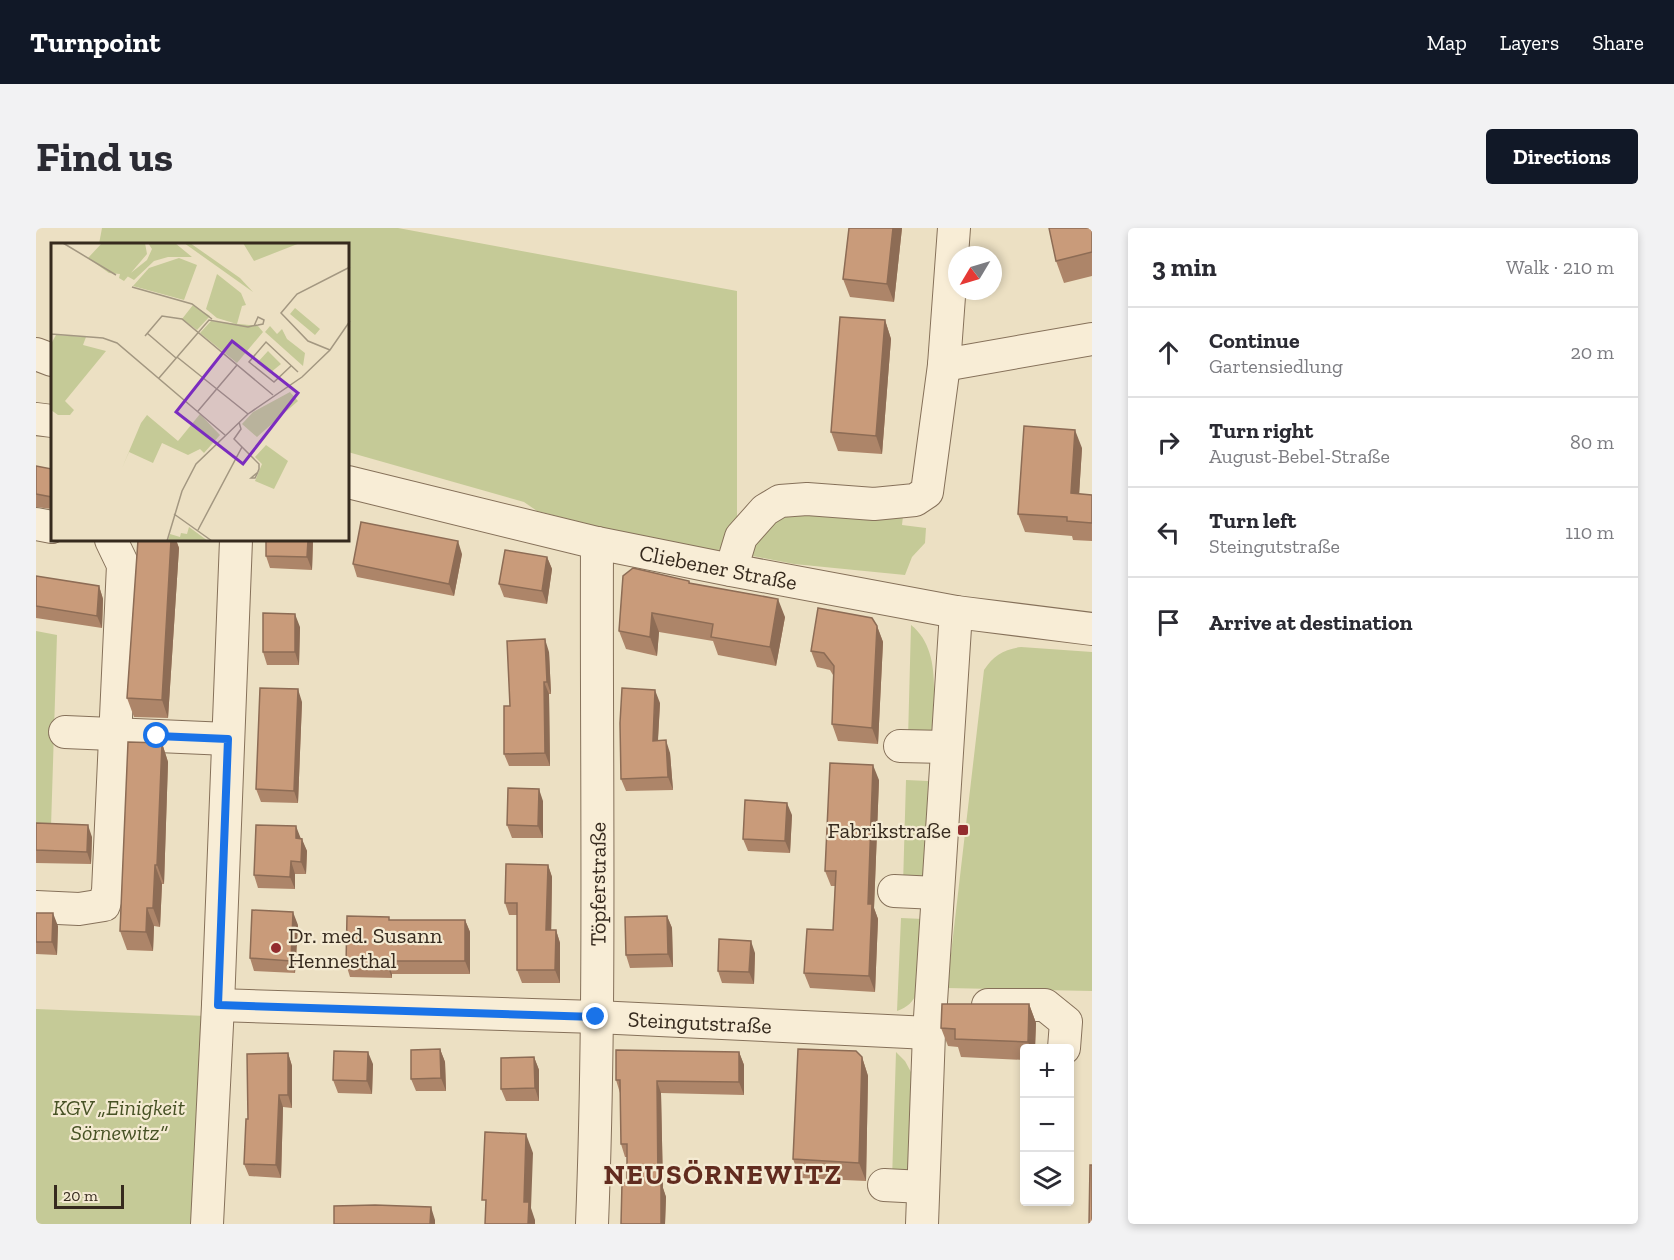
<!DOCTYPE html>
<html lang="en">
<head>
<meta charset="utf-8">
<style>
  body { margin:0; font-family:"Zilla Slab",serif; background:#f2f2f3; color:#2b2b33 }
  .controls { position:absolute; right:18px; bottom:18px; display:grid; overflow:hidden; border-radius:6px; box-shadow:0 3px 9px #0003 }
  .controls button { width:54px; height:54px; display:grid; place-items:center; padding:0; border:0; border-bottom:2px solid #e1e1e2; background:#fff; color:#2b2b33; font:30px sans-serif }
  .compass { position:absolute; left:912px; top:18px; width:54px; height:54px; border-radius:50%; background:#fff; box-shadow:0 3px 9px #0003; rotate:232deg }
  .scale { position:absolute; left:18px; bottom:15px; width:70px; box-sizing:border-box; padding-left:6px; border:3px solid #362a1e; border-top:0; font-size:16px; line-height:21px; white-space:nowrap; color:#362a1e; -webkit-text-stroke:4px #f4ead2; paint-order:stroke }
  .stop { position:absolute; width:18px; height:18px; margin:-14px; border:4px solid #1a73e8; border-radius:50%; background:#fff }
  .stop.end { background:#1a73e8; border-color:#fff; box-shadow:0 2px 6px #0008 }
  .list { margin:0; padding:0; list-style:none }
  h2 { display:flex; justify-content:space-between; align-items:center; height:78px; margin:0; padding:0 24px; font-size:26px }
  h2 small { font-size:20px; font-weight:400; color:#7c7c81 }
  .list li { display:grid; grid-template-columns:39px 1fr auto; gap:18px; align-items:center; box-sizing:border-box; height:90px; padding:0 24px; border-top:2px solid #e1e1e2 }
  .list b { display:block; font-size:22px; white-space:nowrap }
  .list p { margin:0; font-size:20px; white-space:nowrap; color:#7c7c81 }
  .list em { font-size:20px; font-style:normal; color:#7c7c81 }
  .icon { flex:none; width:33px; height:33px; fill:none; stroke:currentColor; stroke-width:2; stroke-linecap:round; stroke-linejoin:round }
  .map { position:relative; flex:none; width:1056px; height:996px; overflow:hidden; border-radius:6px }
  header { display:flex; align-items:center; gap:36px; box-sizing:border-box; height:84px; padding:0 30px; background:#111827; color:#fff }
  header strong { font-size:28px }
  nav { display:flex; gap:33px; margin-inline-start:auto; font-size:21px }
  .intro { display:flex; align-items:center; justify-content:space-between; box-sizing:border-box; height:144px; padding:0 36px }
  h1 { margin:0; font-size:42px }
  .button { padding:15px 27px; border-radius:6px; background:#111827; color:#fff; font-size:21px; font-weight:700 }
  main { display:flex; gap:36px; padding:0 36px }
  aside { flex:1; background:#fff; border-radius:6px; box-shadow:0 3px 9px #0003 }
  .map>svg:first-child { display:block }
</style>
</head>
<body>
<header>
<strong>Turnpoint</strong>
<nav><a>Map</a><a>Layers</a><a>Share</a></nav>
</header>
<div class="intro"><h1>Find us</h1><a class="button">Directions</a></div>
<main>
<div class="map">
<svg width="1056" height="996" viewBox="0 0 1056 996">
  <rect width="100%" height="100%" fill="#ece0c3"/>
  <!-- green -->
  <path fill="#c5ca97" d="M66 0H362L701 63V300L681 324 588 305 501 283 488 274 312 224V16H63Z
    M747 282 867 288 866 297 890 300 889 315 876 329 869 347 758 336 712 327 715 313Z
    M875 397C907 422 897 475 895 511H872Z
    M0 403 21 407 15 599H0Z
    M985 419 1056 424V763L911 760 948 442C957 428 968 421 985 419Z
    M870 552 892 553 889 657H867Z
    M865 690 887 691 882 763C877 774 872 779 861 783Z
    M0 781 170 788 164 996H0Z
    M860 824 869 833 876 846 875 954 856 952Z"/>
  <g fill="none" stroke-linecap="round" stroke-linejoin="round">
    <!-- minor casing -->
    <g stroke="#86715a" stroke-width="34">
      <g id="minor">
        <path d="M918 0 908 137 1056 111"/>
        <path d="M0 126 16 132"/>
        <path d="M0 191 16 193"/>
        <path id="s1" d="M312 254 561 315 695 342 920 384 1056 401"/>
        <path d="M0 296 16 299"/>
        <path d="M695 342 705 309 729 282 744 273 771 271 838 276 879 272 891 264 908 137"/>
        <path d="M29 504 192 511"/>
        <path d="M864 518 910 519"/>
        <path d="M858 663 901 665"/>
        <path d="M0 679 43 681 68 677 72 663 87 337 75 312"/>
        <path id="s2" d="M182 777 560 789 893 805"/>
        <path d="M952 777H1009L1030 794 1028 820"/>
        <path d="M848 957 887 959"/>
        <path d="M171 996 182 777 200 312"/>
        <path id="s3" d="M556 996C565 769 560 542 561 315"/>
        <path d="M886 996 893 805 920 384"/>
      </g>
    </g>
    <!-- minor -->
    <use href="#minor" stroke="#f8edd6" stroke-width="32"/>
  </g>
  <!-- wall -->
  <path fill="#ad8569" d="M813 0H866L858 74 814 69 807 51Z
    M1056 0V48L1028 55 1020 33Z
    M849 92 855 111 846 226 802 223 795 204Z
    M1046 220 1043 266 1056 267V313L1037 312 1036 308 989 304 982 286Z
    M0 238 16 241V281L0 279Z
    M102 312H140L143 320 132 490 98 489 91 470Z
    M230 312H277L276 342 234 340 230 328Z
    M426 326 418 368 321 349 317 336Z
    M511 329 516 341 511 376 468 369 463 356Z
    M0 348 63 358 67 371 66 400 0 390Z
    M653 353 654 355 749 389 740 438 682 427 677 413 623 404 621 428 590 421 583 403Z
    M841 398 847 414 842 516 802 513 796 496 797 447 794 442 781 439 775 423Z
    M264 399 263 437H231L227 424Z
    M513 424 515 466H513L514 538H473L468 526 474 478Z
    M266 474 262 575 225 574 220 561Z
    M624 475 622 513 634 525 637 562 590 563 585 551Z
    M126 515 132 534 128 656H126L124 699 118 698 117 723 91 722 84 703Z
    M843 552 838 680 842 691 839 764 774 760 768 745 797 702 799 658H795L789 643Z
    M507 573V610H476L471 597Z
    M756 587 754 625 712 623 707 611Z
    M0 595 56 609 55 636 0 635Z
    M265 611 271 623 270 646H259V661L222 660 218 647Z
    M512 637 516 649 515 702H520L524 715V755H486L481 742V687H473L469 675Z
    M0 685 22 698 21 727 0 726Z
    M631 688 636 700 637 739 594 740 590 727Z
    M354 692H429L434 704V746H356V750L314 749 310 736Z
    M262 697 259 745 218 743 214 730Z
    M719 725 718 756 686 755 682 743Z
    M993 776 1000 795 999 820H988V832L925 829 922 819 912 818 905 800Z
    M404 821 409 834 410 863H380L375 851Z
    M703 824 708 837V867L625 865 627 960 630 969 629 996H585L591 955V929H589L585 916 584 865 580 852Z
    M252 825 256 838V880L247 879 245 950 213 948 208 936 212 891Z
    M498 829 503 842V873H470L465 861Z
    M826 829 832 848 830 953 764 950 757 931Z
    M337 836 336 866 302 865 297 852Z"/>
  <!-- shaded-wall -->
  <path fill="#8d6c55" d="M857 0H866L858 74 851 56Z
    M849 92 855 111 846 226 840 208Z
    M1039 202 1046 220 1042 284 1035 265Z
    M135 312H140L143 320 132 490 126 472Z
    M272 312H277L276 342 271 329Z
    M422 313 426 326 418 368 413 356Z
    M511 329 516 341 511 376 506 363Z
    M63 358 67 371 66 400 61 388Z
    M742 371 749 389 740 438 734 419Z
    M616 385 623 404 621 428 614 409Z
    M259 386 264 399 263 437 259 424Z
    M841 398 847 414 842 516 836 500Z
    M509 411 513 424 515 466 511 454Z
    M508 454 513 466 514 538 509 525Z
    M262 461 266 474 262 575 258 563Z
    M619 462 624 475 621 526 617 513Z
    M630 512 634 525 637 562 632 549Z
    M126 515 132 534 128 656 121 637Z
    M837 537 843 552 838 680 842 691 839 764 833 748 832 676Z
    M503 561 507 573V610L502 598Z
    M751 575 756 587 754 625 749 613Z
    M52 597 56 609 55 636 51 624Z
    M260 598 265 611 260 610Z
    M266 611 271 623 270 646 265 634Z
    M255 633 259 646V661L254 649Z
    M119 637 126 656 124 699 117 680Z
    M512 637 516 649 515 715 510 702Z
    M111 680 118 698 117 723 110 704Z
    M257 684 262 697 259 745 255 733Z
    M17 685 22 698 21 727 16 714Z
    M631 688 636 700 637 739 632 726Z
    M429 692 434 704V746L429 733Z
    M520 702 524 715V755L519 742Z
    M715 713 719 725 718 756 713 744Z
    M351 733 356 746V750L351 737Z
    M993 776 1000 795 999 820H995L992 814Z
    M404 821 409 834 410 863 405 850Z
    M332 824 337 836 336 866 331 853Z
    M703 824 708 837V867L703 854Z
    M252 825 256 838V880L252 867Z
    M498 829 503 842V873L499 860Z
    M826 829 832 848 830 953 823 935Z
    M621 853 625 865 627 960 630 969 629 996H625L622 956Z
    M243 867 247 879 245 950 240 937Z
    M490 906 497 925 495 980 499 992V996H492L488 974Z
    M395 979 399 992V996H394Z"/>
  <!-- building -->
  <path fill="#c99b7a" stroke="#8d6c55" stroke-width="1.5" d="M813 0H857L851 56 807 51Z
    M1013 0H1056V24L1020 33Z
    M804 89 849 92 840 208 795 204Z
    M988 198 1039 202 1035 265 1056 267V295L1031 293V289L982 286Z
    M0 238 16 241V269L0 266Z
    M325 294 422 313 413 356 317 336Z
    M102 312H135L126 472 91 470Z
    M230 312H272L271 329 230 328Z
    M469 322 511 329 506 363 463 356Z
    M597 340 653 353V355L742 371 734 419 675 409 677 396 616 385 614 409 583 403 587 348Z
    M0 348 63 358 61 388 0 378Z
    M782 380 836 390 841 398 836 500 796 496 798 438 788 425 775 423Z
    M227 385 259 386V424H227Z
    M509 411 511 454H508L509 525 468 526V478H474L471 413Z
    M224 460 262 461 258 563 220 561Z
    M586 460 619 462 617 513 630 512 632 549 585 551 584 495Z
    M92 514 126 515 121 637H119L117 680H111L110 704 84 703Z
    M794 535 837 537 832 676H836L833 748 768 745 771 701 797 702 800 643H789Z
    M472 560 503 561 502 598 471 597Z
    M709 572 751 575 749 613 707 611Z
    M0 595 52 597 51 624 0 622Z
    M220 597 260 598V610L266 611 265 634 255 633 254 649 218 647Z
    M470 636 512 637 510 702H520L519 742H481V675H469Z
    M216 682 257 684 255 733 214 730Z
    M0 685H17L16 714H0Z
    M311 688 353 689V692H429V733H351V737L310 736Z
    M631 688 632 726 590 727 589 689Z
    M683 711 715 713 713 744 682 743Z
    M906 776H993L992 814 919 811V801L905 800Z
    M404 821 405 850 375 851V822Z
    M762 821 820 823 826 829 823 935 757 931Z
    M580 822 703 824V854L621 853 622 956H625V996H585L586 955H591V916H585L584 852H580Z
    M298 823 332 824 331 853 297 852Z
    M252 825V867H243L240 937 208 936 210 891H212L211 826Z
    M498 829 499 860 465 861V830Z
    M449 904 490 906 488 974H493L492 996H449L450 972H446Z
    M1054 937H1056V996H1053Z
    M339 977 395 979 394 996H298V978Z"/>
  <g fill="none" stroke-linecap="round" stroke-linejoin="round">
    <!-- route -->
    <path stroke="#1a73e8" stroke-width="8" d="M121 508 192 511 182 777 560 789"/>
  </g>
  <!-- markers -->
  <g fill="#932c2e" stroke="#f4ead2" stroke-width="2">
    <rect x="921" y="596" width="12" height="12" rx="3"/>
    <circle cx="240" cy="720" r="6"/>
  </g>
  <g text-anchor="middle" stroke-width="4.5" stroke-linejoin="round" paint-order="stroke">
    <!-- street labels -->
    <g font-size="22" fill="#362a1e" stroke="#f4ead2">
      <text dy="8" stroke="none"><textPath href="#s1" startOffset="380">Cliebener Straße</textPath></text>
      <text dy="8" stroke="none"><textPath href="#s3" startOffset="340">Töpferstraße</textPath></text>
      <text dy="8" stroke="none"><textPath href="#s2" startOffset="482">Steingutstraße</textPath></text>
    </g>
    <!-- poi labels -->
    <g font-size="22" fill="#362a1e" stroke="#f4ead2" text-anchor="end">
      <text x="915" y="610">Fabrikstraße</text>
      <text x="252" y="715" text-anchor="start">Dr. med. Susann<tspan x="252" dy="25">Hennesthal</tspan></text>
    </g>
    <!-- park labels -->
    <g font-size="22" font-style="italic" fill="#475225" stroke="#f4ead2">
      <text x="83" y="887">KGV „Einigkeit<tspan x="83" dy="25">Sörnewitz“</tspan></text>
    </g>
    <!-- district labels -->
    <g font-size="28" font-weight="bold" letter-spacing="1.5" fill="#622c1f" stroke="#f4ead2">
      <text x="687" y="956">NEUSÖRNEWITZ</text>
    </g>
  </g>
  <!-- overview -->
  <g transform="translate(15 15)">
    <rect width="298" height="298" fill="#ece0c3"/>
    <path d="M51 0H94L96 11 73 38 68 35 69 31 58 30 37 15ZM97 0H124L141 14H117L103 18 83 37 76 33 96 17 101 6ZM133 0H139L189 35 202 49ZM192 0H249L203 18ZM128 15 146 22 133 57 82 43 98 25ZM166 31 190 50 195 62 191 63 186 81 166 75 155 66ZM142 62 159 73 146 87 131 76ZM244 65 269 86 264 92 239 71ZM160 78 207 83 212 89 186 120 149 90ZM219 83 226 91 231 86 236 96 254 110 252 123 214 89ZM5 92 35 94 32 102 55 108 14 158 23 167 19 172H7L0 167V101ZM217 108 230 121 219 130 206 120ZM239 149 247 158 206 194 191 181 202 169ZM149 171 169 192 153 210 149 206 137 212 111 200 102 220 78 209 71 225 90 180 96 172 127 198ZM215 202 237 218 223 246 204 238 211 221 204 214ZM138 284 157 298H117L119 291 129 294 130 290 136 291Z" fill="#c5ca97"/>
    <path fill="none" stroke="#a39781" stroke-width="1.5" d="M12 0 65 32M81 44 141 61 161 76M0 72V91M96 90 125 115M0 91 52 95 66 100 174 192M94 93 111 73 131 76 222 152M279 107 257 98 230 70 246 51 299 24M126 114 197 171M240 123 223 139 198 119 215 99 247 129M108 135 158 77 197 84 201 83 207 82 212 81 213 77 207 74 203 83M147 168 186 122M188 179 190 186 183 196 191 204M123 271 161 298M147 287 191 204 208 221V226L206 231 204 235H200L207 229M116 298 131 248 145 221 197 171 251 134 279 107 299 78"/>
    <path fill="#7b2cbf" fill-opacity="0.15" stroke="#7b2cbf" stroke-width="3" d="M181 98 247 150 192 221 125 169Z"/>
    <rect width="298" height="298" fill="none" stroke="#362a1e" stroke-width="3"/>
  </g>
</svg>
<div class="controls">
<button>+</button>
<button>−</button>
<button><svg class="icon" aria-label="layers" viewBox="0 0 24 24"><path d="M12 4l9 5-9 5-9-5zM3 14l9 5 9-5"/></svg></button>
</div>
<svg class="compass" viewBox="-18 -18 36 36"><path d="M0-13l5 13h-10z" fill="#e53935"/><path d="M0 13l5-13h-10z" fill="#7c7c81"/></svg>
<div class="scale">20 m</div>
<div class="stop" style="left:121px;top:508px"></div>
<div class="stop end" style="left:560px;top:789px"></div>
</div>
<aside>
<h2>3 min<small>Walk · 210 m</small></h2>
<ul class="list">
<li><svg class="icon" aria-label="ahead" viewBox="0 0 24 24"><path d="M12 20V5M6 11l6-6 6 6"/></svg><div><b>Continue</b><p>Gartensiedlung</p></div><em>20 m</em></li>
<li><svg class="icon" aria-label="right" viewBox="0 0 24 24"><path d="M7 20v-9h11M14 6l5 5-5 5"/></svg><div><b>Turn right</b><p>August-Bebel-Straße</p></div><em>80 m</em></li>
<li><svg class="icon" aria-label="left" viewBox="0 0 24 24"><path d="M17 20v-9H6M10 6l-5 5 5 5"/></svg><div><b>Turn left</b><p>Steingutstraße</p></div><em>110 m</em></li>
<li><svg class="icon" aria-label="arrive" viewBox="0 0 24 24"><path d="M6 21V4h12l-3 4 3 4H6"/></svg><div><b>Arrive at destination</b></div></li>
</ul>
</aside>
</main>
</body>
</html>
